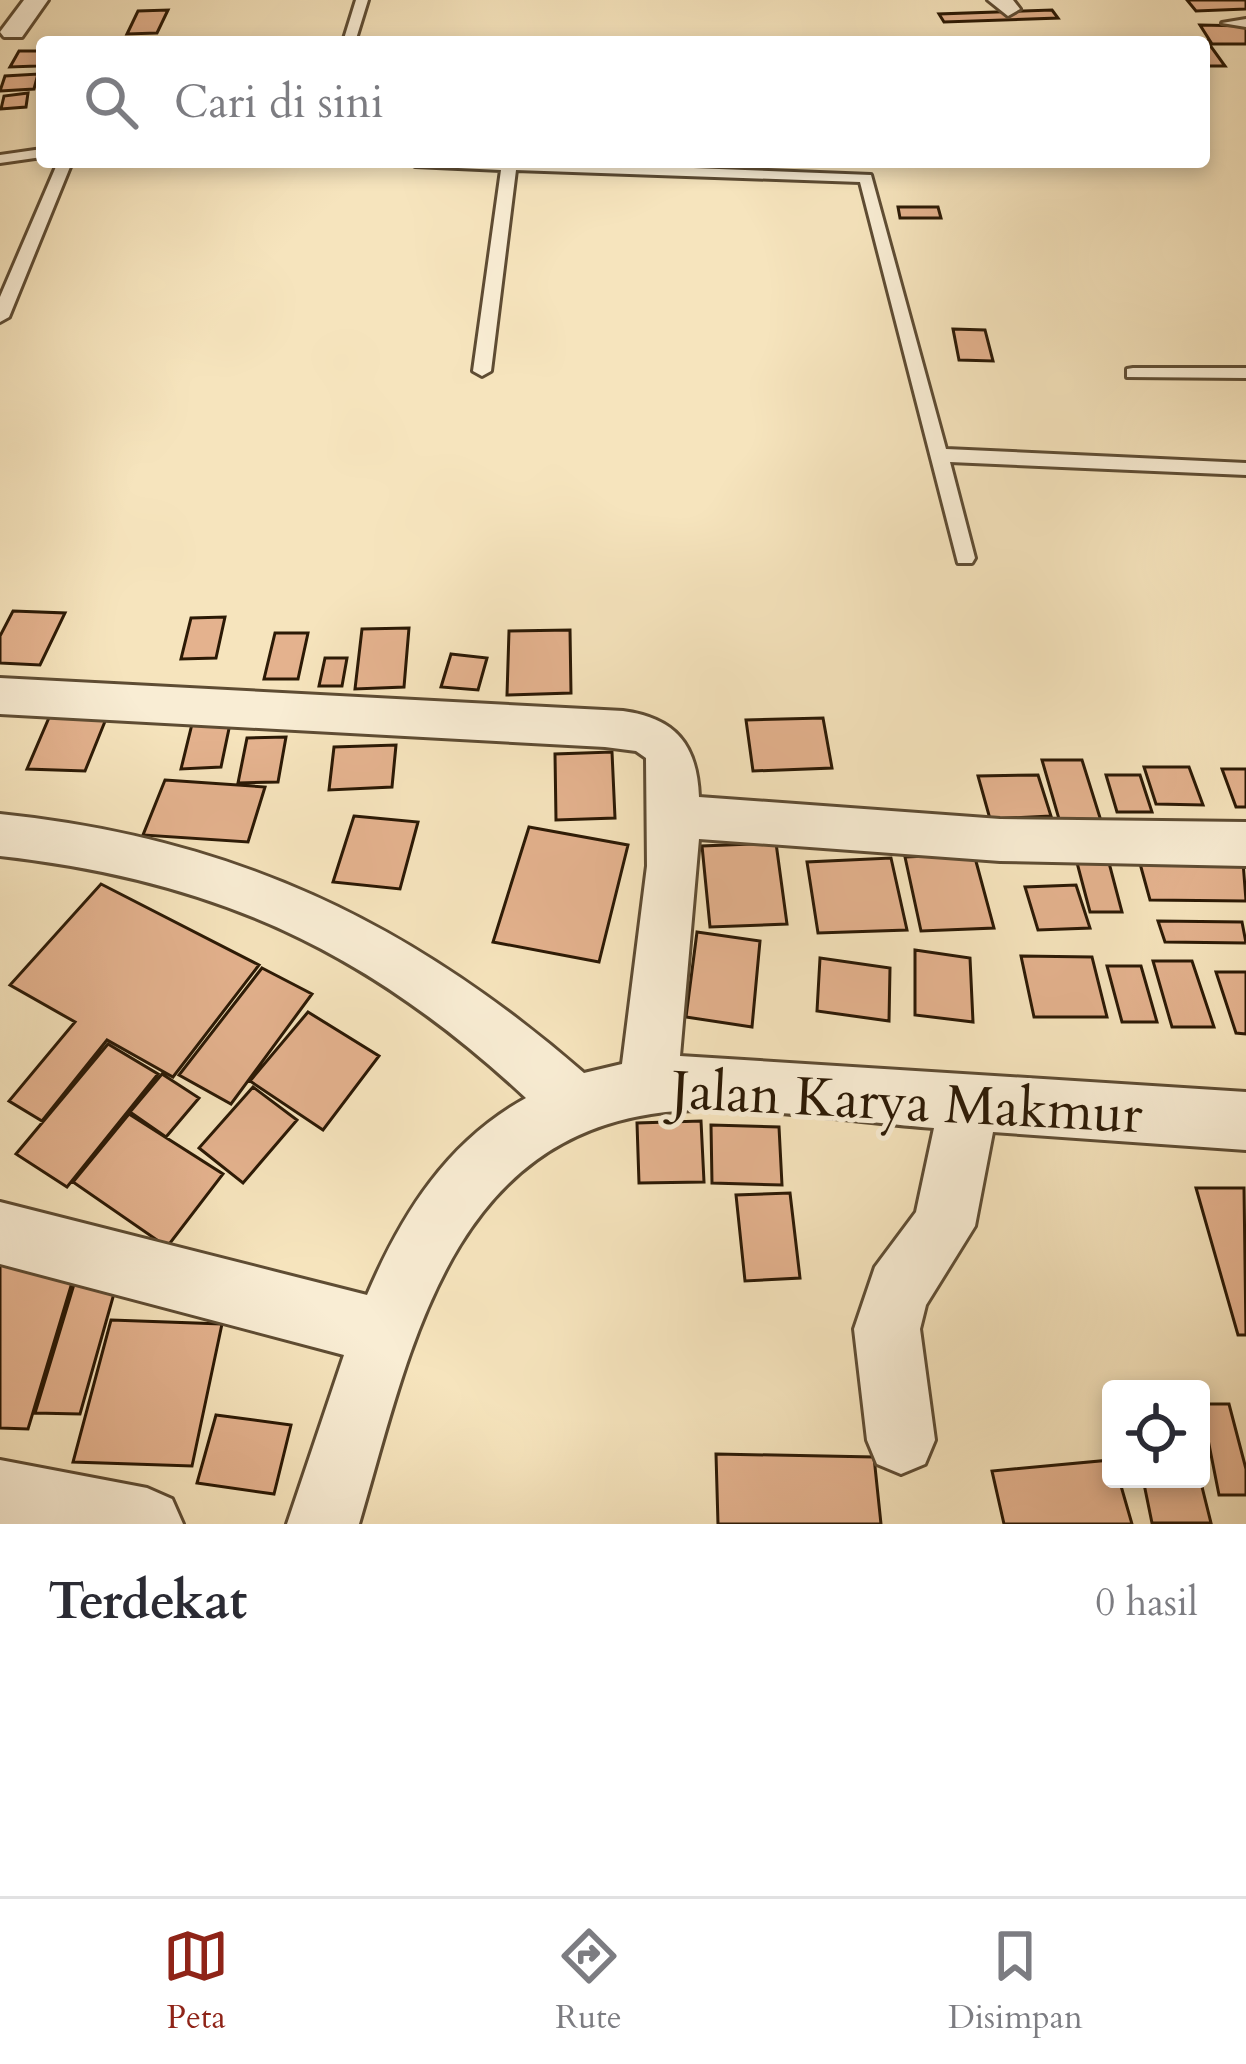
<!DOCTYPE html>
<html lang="id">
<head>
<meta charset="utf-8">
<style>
  body { margin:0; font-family:Cardo,serif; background:#f2f2f3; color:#2b2b33 }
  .controls { position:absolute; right:36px; bottom:36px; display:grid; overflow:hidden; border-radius:12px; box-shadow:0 6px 18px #0003 }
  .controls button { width:108px; height:108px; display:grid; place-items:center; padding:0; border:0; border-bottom:3px solid #e1e1e2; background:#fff; color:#2b2b33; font:60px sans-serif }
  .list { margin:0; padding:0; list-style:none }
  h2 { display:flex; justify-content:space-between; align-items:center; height:156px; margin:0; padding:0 48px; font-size:51px }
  h2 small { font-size:39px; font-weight:400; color:#7c7c81 }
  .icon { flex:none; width:66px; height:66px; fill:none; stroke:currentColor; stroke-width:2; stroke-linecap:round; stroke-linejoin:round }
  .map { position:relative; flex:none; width:1246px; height:1524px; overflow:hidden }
  .search { position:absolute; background:#fff; box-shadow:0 6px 18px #0003; left:36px; right:36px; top:36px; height:132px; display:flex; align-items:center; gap:30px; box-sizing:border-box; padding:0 42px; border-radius:12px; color:#7c7c81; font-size:45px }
  .sheet { height:372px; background:#fff }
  nav { display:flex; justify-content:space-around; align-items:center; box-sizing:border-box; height:168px; border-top:3px solid #e1e1e2; background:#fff; font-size:33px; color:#7c7c81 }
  nav a { display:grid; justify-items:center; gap:6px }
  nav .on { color:#8f2418 }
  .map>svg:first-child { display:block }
</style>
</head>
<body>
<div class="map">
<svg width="1246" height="1524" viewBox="0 0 1246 1524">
  <rect width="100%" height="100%" fill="#f6e4bd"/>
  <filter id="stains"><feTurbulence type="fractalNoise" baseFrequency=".00167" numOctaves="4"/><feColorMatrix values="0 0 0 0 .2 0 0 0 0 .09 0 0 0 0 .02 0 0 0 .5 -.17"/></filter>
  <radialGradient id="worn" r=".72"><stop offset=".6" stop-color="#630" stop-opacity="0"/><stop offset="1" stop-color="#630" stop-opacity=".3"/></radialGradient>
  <!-- building -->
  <path fill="#e4b28e" stroke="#2b1905" stroke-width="3" d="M1187 0H1246V9L1196 11Z
    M168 10 157 33 127 34 138 11Z
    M1052 10 1058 18 944 22 939 14Z
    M1200 25 1246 26V44H1212Z
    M1153 41H1207L1225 66H1204V42Z
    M19 51H42V58L37 66 10 67Z
    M38 74 34 89 0 91 5 76Z
    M28 93 26 107 1 109 4 96Z
    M898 207H938L941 218H900Z
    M953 329 985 330 993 361 959 360Z
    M13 611 65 613 40 665 0 663V636Z
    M225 617 216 658 181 659 191 618Z
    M409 628 404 687 355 689 362 629Z
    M570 630 571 693 507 695 509 631Z
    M275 633H308L298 679H264Z
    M451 654 487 658 478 690 441 687Z
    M325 658H347L342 686H319Z
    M54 706 110 709 85 771 27 769Z
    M823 718 832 768 753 771 746 720Z
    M231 719 221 767 181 769 193 720Z
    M286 737 278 782 238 783 247 738Z
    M396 745 392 787 329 790 334 747Z
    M612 752 615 818 556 820 555 754Z
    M1042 760H1082L1102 824 1061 826Z
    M1144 767H1189L1203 805 1156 804Z
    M1222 769H1246V807H1236Z
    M1038 775 1051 816 990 819 978 776Z
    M1106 775H1140L1152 812H1117Z
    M165 780 265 787 248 842 143 835Z
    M354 816 418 822 400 889 333 882Z
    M529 827 628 845 599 962 493 942Z
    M776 843 787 924 710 927 702 846Z
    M974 854 994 928 921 931 905 857Z
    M891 858 907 930 818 933 807 862Z
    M1076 859H1108L1122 912H1090Z
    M1139 860 1243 862 1246 901 1150 900Z
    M101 884 259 965 173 1077 107 1040 42 1121 9 1101 75 1022 10 985Z
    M1076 885 1090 928 1038 930 1025 887Z
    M1158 921 1242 922 1246 943 1165 942Z
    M697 932 760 941 752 1027 686 1017Z
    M915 950 970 958 973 1022 915 1015Z
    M1021 956 1092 957 1107 1017H1034Z
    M820 958 890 968 889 1021 817 1011Z
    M1153 961H1192L1214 1027H1172Z
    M1107 966H1141L1157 1022H1122Z
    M262 968 312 994 231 1104 179 1075Z
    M1216 972H1246V1034L1236 1033Z
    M308 1012 379 1056 323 1130 250 1081Z
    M108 1044 158 1074 67 1187 16 1154Z
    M162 1074 199 1098 166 1137 130 1112Z
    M253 1087 297 1120 243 1183 199 1148Z
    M129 1114 223 1174 167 1247 73 1182Z
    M701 1121 704 1182 639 1183 637 1123Z
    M711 1125 779 1127 782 1185 712 1183Z
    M1196 1188H1244L1246 1335H1238Z
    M790 1193 800 1278 745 1281 736 1195Z
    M0 1262 77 1266 28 1429 0 1428Z
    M75 1281 117 1283 80 1414 35 1413Z
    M111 1320 222 1324 192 1466 73 1462Z
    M1201 1404H1229L1246 1469V1495H1219Z
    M216 1415 291 1425 274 1494 197 1483Z
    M716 1454 874 1457 881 1524H718Z
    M1111 1460V1479H1119L1132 1524H1004L992 1471Z
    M1143 1479H1200L1211 1523H1152Z"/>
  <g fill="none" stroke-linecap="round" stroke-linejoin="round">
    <!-- service casing -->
    <g stroke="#5e4c33" stroke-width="6">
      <path id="service" d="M356 0H368L355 42H343Z
        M1246 19V27L1222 23Z
        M42 149V157L0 163V155Z
        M58 162H72L9 317 0 322V297Z
        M408 162H540L871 175 946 449 1246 463V475L950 462 975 558 972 563H958L860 182 516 170 491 371 482 376 473 371 501 170 415 166Z
        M1133 368H1246V378L1127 377V369Z"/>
    </g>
    <!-- minor casing -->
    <g stroke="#5e4c33" stroke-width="6">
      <path id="minor" d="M24 0H48L22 37H4L0 32Z
        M988 0H1013L1020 9 1008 16Z
        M0 678 623 711C675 718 697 744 699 797L1000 819 1246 822V866L1000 861 699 839 680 1056 1246 1092V1150L993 1132 975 1226 926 1305 920 1329 935 1440 925 1464 901 1474 877 1464 867 1440 854 1329 875 1267 916 1212 934 1128C850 1122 733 1101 651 1114 446 1146 409 1356 359 1524H287L344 1355 0 1264V1202L367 1295C402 1213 447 1142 526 1098 367 950 215 880 0 856V814C232 838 408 920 584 1073L622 1064 647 866 646 758 636 751 605 747 0 714Z
        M0 1460 147 1488 172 1499 183 1524H0Z"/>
    </g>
    <!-- service -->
    <use href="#service" fill="#f9edd4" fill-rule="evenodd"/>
    <!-- minor -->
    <use href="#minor" fill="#f9edd4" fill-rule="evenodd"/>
  </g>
  <g text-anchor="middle" stroke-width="10" stroke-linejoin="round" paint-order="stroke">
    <!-- near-street labels -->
    <g font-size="54" fill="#2b1905" stroke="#f9edd4">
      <text transform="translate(907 1101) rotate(3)" y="19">Jalan Karya Makmur</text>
    </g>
  </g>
  <rect width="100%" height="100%" filter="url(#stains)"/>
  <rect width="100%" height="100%" fill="url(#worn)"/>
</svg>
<div class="controls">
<button><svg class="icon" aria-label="locate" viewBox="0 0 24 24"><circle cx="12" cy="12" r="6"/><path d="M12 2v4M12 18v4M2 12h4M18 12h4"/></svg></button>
</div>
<div class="search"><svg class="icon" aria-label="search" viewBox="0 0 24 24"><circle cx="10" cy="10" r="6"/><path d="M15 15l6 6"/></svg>Cari di sini</div>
</div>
<section class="sheet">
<h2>Terdekat<small>0 hasil</small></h2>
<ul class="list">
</ul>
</section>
<nav>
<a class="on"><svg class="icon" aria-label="map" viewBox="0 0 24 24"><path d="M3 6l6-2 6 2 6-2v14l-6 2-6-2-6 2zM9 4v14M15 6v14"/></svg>Peta</a>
<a><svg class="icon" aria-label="directions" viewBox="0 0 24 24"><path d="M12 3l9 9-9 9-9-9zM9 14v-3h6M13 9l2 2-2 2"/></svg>Rute</a>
<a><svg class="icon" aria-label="saved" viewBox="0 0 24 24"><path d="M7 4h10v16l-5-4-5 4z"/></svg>Disimpan</a>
</nav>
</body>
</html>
